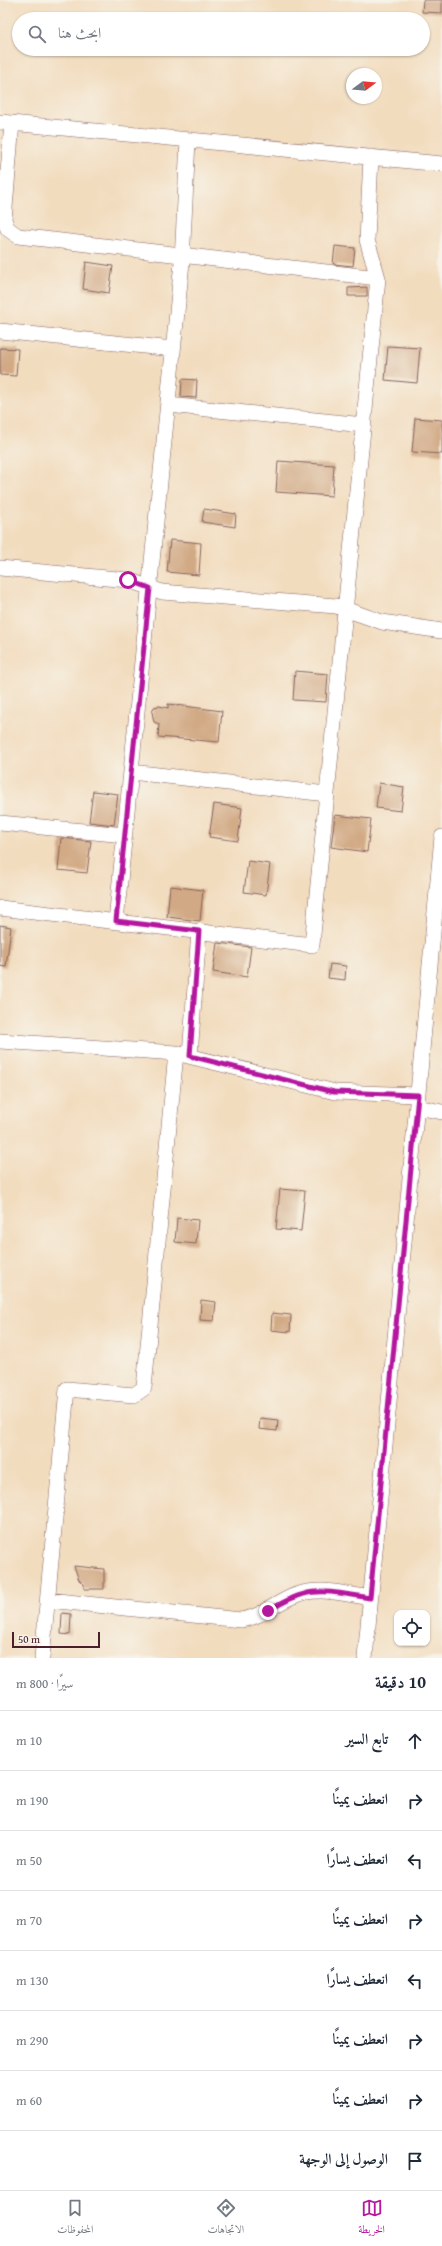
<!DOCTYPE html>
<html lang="ar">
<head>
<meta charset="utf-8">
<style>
  body { margin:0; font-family:"Gentium Book Plus",Amiri,serif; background:#f2f2f3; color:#1f2937; direction:rtl }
  .controls { position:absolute; right:12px; bottom:12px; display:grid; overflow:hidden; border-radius:8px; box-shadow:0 1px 3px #0004 }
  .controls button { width:36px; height:36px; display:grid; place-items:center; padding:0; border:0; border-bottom:1px solid #e0e1e3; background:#fff; color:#1f2937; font:20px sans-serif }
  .compass { position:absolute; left:346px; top:68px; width:36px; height:36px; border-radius:50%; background:#fff; box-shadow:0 1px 3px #0004; rotate:74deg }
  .scale { position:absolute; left:12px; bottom:10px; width:88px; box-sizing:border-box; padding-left:4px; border:2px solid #4a1f2b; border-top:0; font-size:11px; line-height:14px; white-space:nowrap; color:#4a1f2b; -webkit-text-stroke:3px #f7f3e8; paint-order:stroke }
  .stop { position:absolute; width:12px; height:12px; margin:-9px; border:3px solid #b5179e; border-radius:50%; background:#fff }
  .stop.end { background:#b5179e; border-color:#fff; box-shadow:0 1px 4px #0008 }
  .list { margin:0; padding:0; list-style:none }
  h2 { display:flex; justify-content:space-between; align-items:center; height:52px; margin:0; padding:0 16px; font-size:17px }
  h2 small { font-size:13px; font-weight:400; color:#747a83 }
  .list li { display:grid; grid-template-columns:26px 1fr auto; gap:12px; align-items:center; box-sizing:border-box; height:60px; padding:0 16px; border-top:1px solid #e0e1e3 }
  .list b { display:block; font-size:15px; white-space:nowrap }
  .list em { font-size:13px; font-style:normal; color:#747a83 }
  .icon { flex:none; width:22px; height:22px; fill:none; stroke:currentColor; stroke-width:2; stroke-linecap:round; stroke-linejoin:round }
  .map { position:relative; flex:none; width:442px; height:1658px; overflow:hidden; direction:ltr }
  .search { position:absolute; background:#fff; box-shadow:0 1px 3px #0004; left:12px; right:12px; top:12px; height:44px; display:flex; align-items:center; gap:10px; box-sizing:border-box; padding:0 14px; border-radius:22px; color:#747a83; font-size:15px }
  .sheet { height:532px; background:#fff }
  nav { display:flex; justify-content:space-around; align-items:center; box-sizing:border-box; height:56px; border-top:1px solid #e0e1e3; background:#fff; font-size:11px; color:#747a83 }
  nav a { display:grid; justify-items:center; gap:2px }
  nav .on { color:#b5179e }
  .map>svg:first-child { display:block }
</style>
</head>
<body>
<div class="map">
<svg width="442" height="1658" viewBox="0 0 442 1658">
  <rect width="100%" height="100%" fill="#f7f3e8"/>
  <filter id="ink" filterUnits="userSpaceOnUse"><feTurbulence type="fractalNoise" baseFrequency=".025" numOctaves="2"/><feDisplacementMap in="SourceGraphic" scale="8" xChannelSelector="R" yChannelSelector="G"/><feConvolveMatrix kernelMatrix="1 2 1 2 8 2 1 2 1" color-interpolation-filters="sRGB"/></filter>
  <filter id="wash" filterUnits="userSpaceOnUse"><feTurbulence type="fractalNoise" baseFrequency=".012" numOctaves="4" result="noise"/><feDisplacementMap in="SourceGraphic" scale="16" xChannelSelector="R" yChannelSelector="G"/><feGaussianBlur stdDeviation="0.9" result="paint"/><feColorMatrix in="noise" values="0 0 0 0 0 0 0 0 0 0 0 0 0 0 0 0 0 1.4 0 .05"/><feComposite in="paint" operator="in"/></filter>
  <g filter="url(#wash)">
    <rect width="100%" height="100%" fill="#f2dcbe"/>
    <g id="blocks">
      <!-- building -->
      <path fill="#d1a984" d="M423 0H442V13L422 12Z
        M335 246 355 248 353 266 333 264Z
        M86 262 113 266 109 293 83 289Z
        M367 287V296H348V288Z
        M388 346 420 348 417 383 385 380Z
        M0 348 18 349 16 376 0 375Z
        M182 379 197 380 196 398 181 397Z
        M415 418 442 420V454L412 452Z
        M278 461 334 465 332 496 276 492Z
        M204 509 236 514 235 527 202 522Z
        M170 540 201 543 199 575 167 572Z
        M295 671 328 674 326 702 293 700Z
        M168 704 222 711 219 742 158 737 159 724 154 722 152 712 154 707 159 706 168 708Z
        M379 783 404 787 401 811 376 808Z
        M93 791 118 794 114 825 89 822Z
        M214 804 242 808 238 841 209 837Z
        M335 815 371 819 367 852 331 847Z
        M61 838 91 841 87 873 58 870Z
        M248 861 270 864 266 895 244 892Z
        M170 886 203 890 200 921 167 917Z
        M0 925 11 927 6 967 0 966Z
        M217 943 251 947 247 977 213 972Z
        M330 964 346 966 345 980 328 978Z
        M280 1189 305 1191 301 1231 276 1229Z
        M177 1218 198 1220 196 1244 175 1242Z
        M201 1300 216 1302 214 1321 200 1320Z
        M272 1313 291 1315 290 1332 271 1330Z
        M260 1418 278 1420 277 1431 259 1429Z
        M74 1566 104 1569V1589H84V1584L79 1580Z
        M62 1613 71 1614 70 1635 61 1634Z"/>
    </g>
  </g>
  <g filter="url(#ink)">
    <use href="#blocks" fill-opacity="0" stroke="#85615e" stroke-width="1"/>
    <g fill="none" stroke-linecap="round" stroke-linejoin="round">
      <!-- minor casing -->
      <g stroke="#85615e" stroke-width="16">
        <path id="minor" d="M0 122 442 164
          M12 123 4 220 8 229 18 236 378 278
          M0 331 173 349
          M168 405 364 425
          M0 568 128 580 162 592 336 606 382 622 442 631
          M131 772 327 794
          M0 823 125 835
          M0 908 312 945 378 278 367 240 371 157
          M116 921 182 262 188 140
          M0 1041 176 1053 335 1092 418 1095
          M190 1056 199 931
          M417 1107 442 1112
          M48 1600 241 1620C261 1617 273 1605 291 1597 316 1585 344 1594 370 1598
          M42 1658 67 1389 134 1395 144 1388 176 1053
          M365 1658 442 837"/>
      </g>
      <!-- minor -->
      <use href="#minor" stroke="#fff" stroke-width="15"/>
    </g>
  </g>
  <g fill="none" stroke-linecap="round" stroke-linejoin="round" filter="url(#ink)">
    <!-- route -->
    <path stroke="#b5179e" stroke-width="5" d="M128 580 150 588 116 921 199 931 190 1056 334 1092 418 1095 370 1598C323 1591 312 1584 268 1611"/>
  </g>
</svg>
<div class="controls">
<button><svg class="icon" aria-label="locate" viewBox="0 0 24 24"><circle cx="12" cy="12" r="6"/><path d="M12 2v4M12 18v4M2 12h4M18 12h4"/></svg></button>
</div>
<svg class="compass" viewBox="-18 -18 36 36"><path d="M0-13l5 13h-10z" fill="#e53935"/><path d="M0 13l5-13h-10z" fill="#747a83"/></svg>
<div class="scale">50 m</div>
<div class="stop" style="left:128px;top:580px"></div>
<div class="stop end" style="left:268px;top:1611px"></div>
<div class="search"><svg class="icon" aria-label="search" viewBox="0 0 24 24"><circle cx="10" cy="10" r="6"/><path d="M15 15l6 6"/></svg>ابحث هنا</div>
</div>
<section class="sheet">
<h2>10 دقيقة<small>سيرًا · 800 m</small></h2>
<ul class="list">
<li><svg class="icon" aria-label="ahead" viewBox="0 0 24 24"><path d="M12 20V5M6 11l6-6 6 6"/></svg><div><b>تابع السير</b></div><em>10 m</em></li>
<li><svg class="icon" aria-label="right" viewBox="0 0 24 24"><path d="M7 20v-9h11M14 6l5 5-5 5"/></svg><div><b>انعطف يمينًا</b></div><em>190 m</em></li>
<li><svg class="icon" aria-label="left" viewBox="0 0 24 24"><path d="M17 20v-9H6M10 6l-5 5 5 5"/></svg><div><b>انعطف يسارًا</b></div><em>50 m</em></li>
<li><svg class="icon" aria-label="right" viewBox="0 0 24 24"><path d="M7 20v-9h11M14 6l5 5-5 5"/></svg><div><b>انعطف يمينًا</b></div><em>70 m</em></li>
<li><svg class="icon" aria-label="left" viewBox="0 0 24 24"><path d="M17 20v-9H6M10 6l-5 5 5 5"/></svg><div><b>انعطف يسارًا</b></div><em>130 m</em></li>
<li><svg class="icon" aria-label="right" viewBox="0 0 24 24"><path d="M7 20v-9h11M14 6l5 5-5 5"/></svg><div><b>انعطف يمينًا</b></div><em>290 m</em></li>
<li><svg class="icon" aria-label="right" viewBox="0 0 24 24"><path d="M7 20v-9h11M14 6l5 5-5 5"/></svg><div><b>انعطف يمينًا</b></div><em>60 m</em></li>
<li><svg class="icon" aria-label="arrive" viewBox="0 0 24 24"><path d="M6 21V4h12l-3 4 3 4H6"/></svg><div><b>الوصول إلى الوجهة</b></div></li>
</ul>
</section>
<nav>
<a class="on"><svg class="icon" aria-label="map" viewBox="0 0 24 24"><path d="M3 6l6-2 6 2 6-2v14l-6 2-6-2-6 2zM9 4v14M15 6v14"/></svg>الخريطة</a>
<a><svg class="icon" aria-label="directions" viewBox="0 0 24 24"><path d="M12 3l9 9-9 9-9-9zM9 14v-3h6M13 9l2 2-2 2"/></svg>الاتجاهات</a>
<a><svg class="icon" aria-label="saved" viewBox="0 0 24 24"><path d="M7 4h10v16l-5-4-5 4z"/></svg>المحفوظات</a>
</nav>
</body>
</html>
